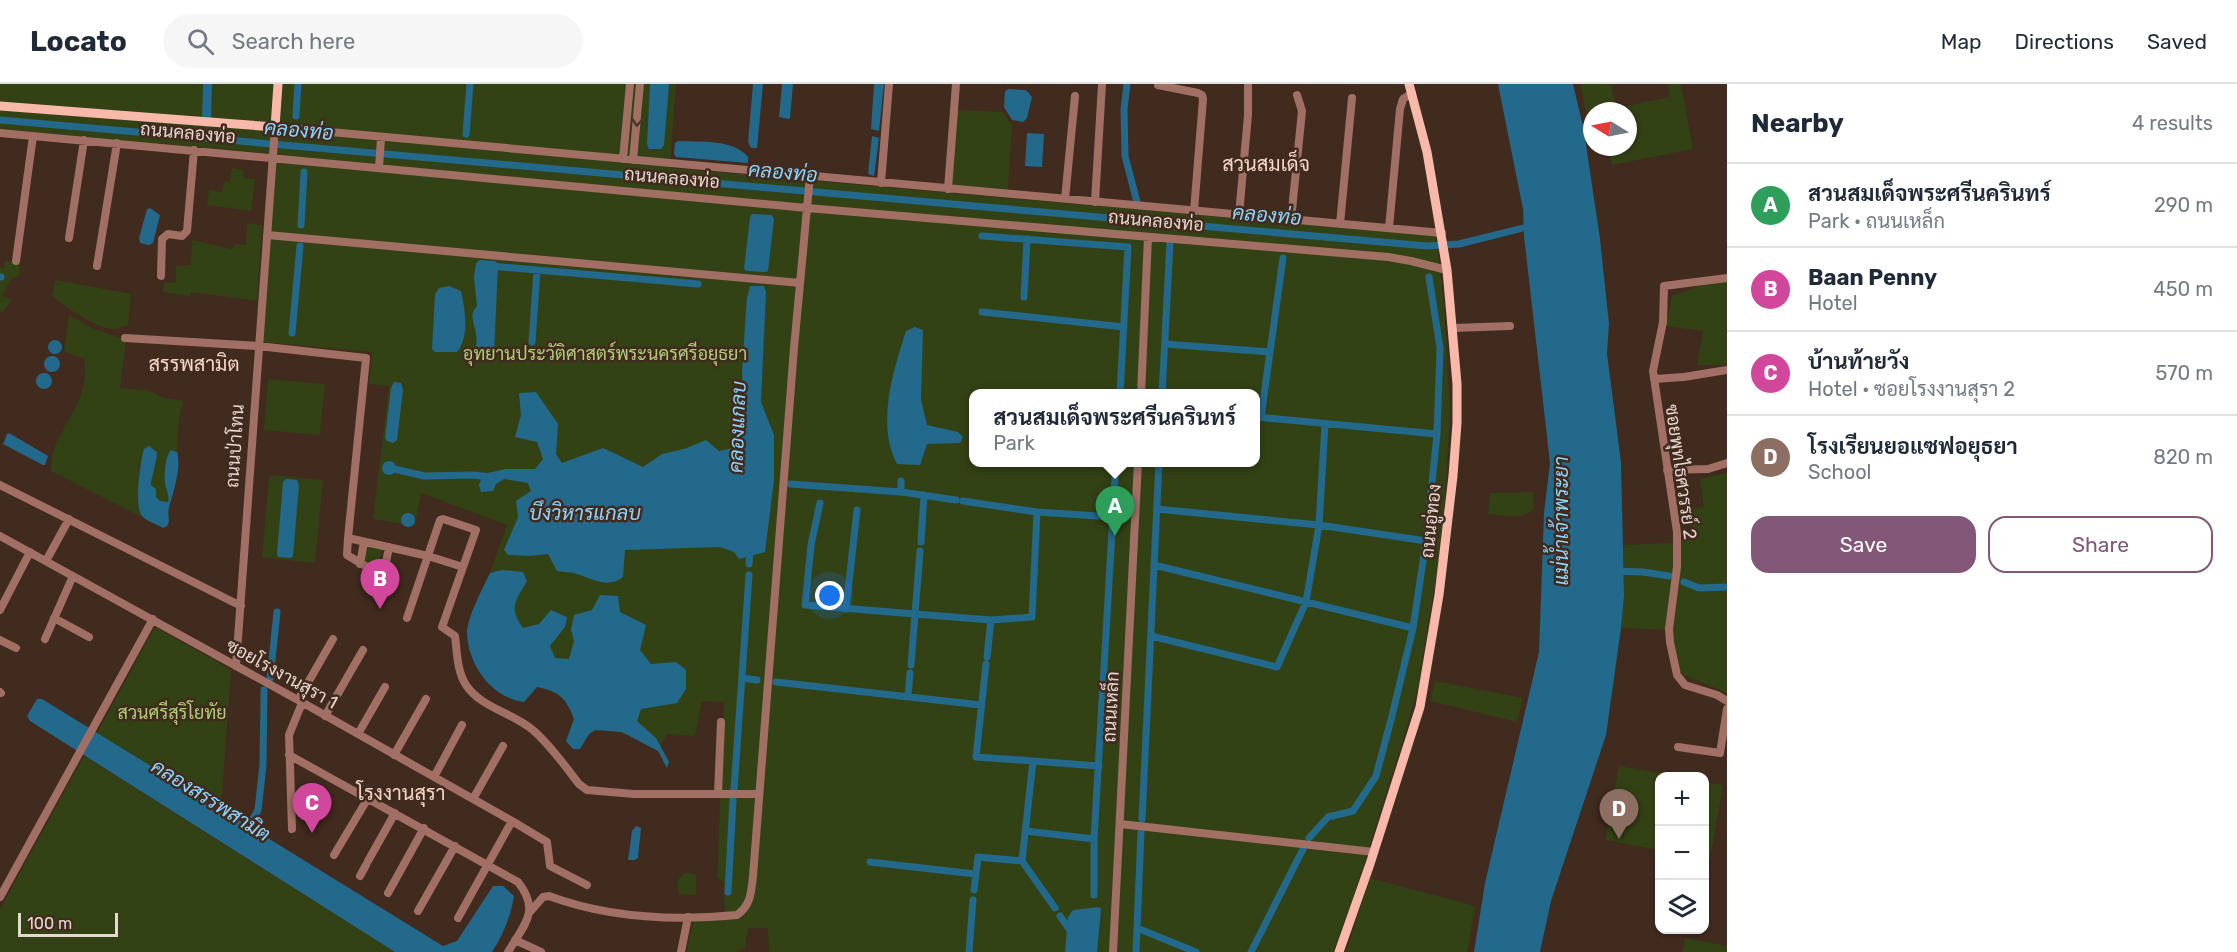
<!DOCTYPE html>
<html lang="en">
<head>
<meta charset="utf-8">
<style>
  body { margin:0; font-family:Rubik,Sarabun,sans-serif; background:#f6f6f7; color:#1f2937 }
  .controls { position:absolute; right:18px; bottom:18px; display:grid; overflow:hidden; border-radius:12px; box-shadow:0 2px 4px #0004 }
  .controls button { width:54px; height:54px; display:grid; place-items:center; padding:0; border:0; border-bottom:2px solid #e0e1e3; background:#fff; color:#1f2937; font:30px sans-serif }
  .compass { position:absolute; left:1583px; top:18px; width:54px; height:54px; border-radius:50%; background:#fff; box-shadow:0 2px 4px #0004; rotate:280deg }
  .scale { position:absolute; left:18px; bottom:15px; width:100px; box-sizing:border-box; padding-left:6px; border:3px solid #e6d7d0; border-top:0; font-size:16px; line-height:21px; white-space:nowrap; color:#e6d7d0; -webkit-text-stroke:4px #412a1e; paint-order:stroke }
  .you { position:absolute; left:830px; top:512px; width:21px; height:21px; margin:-15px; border:4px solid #fff; border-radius:50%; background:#1a73e8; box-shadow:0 0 0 9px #1a73e833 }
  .badge { display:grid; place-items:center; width:39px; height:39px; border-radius:50%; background:#825778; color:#fff; font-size:20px; font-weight:700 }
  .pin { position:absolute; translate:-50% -50px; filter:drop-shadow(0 2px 3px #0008) }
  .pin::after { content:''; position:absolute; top:32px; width:21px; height:18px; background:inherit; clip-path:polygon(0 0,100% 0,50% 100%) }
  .popup { position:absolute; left:969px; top:305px; width:291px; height:78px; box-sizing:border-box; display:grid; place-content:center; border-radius:12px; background:#fff; filter:drop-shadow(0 2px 4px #0005); font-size:20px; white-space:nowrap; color:#747a83 }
  .popup b { font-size:22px; color:#1f2937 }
  .popup::after { content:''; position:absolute; left:50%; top:100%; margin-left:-12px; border:12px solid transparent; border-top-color:#fff }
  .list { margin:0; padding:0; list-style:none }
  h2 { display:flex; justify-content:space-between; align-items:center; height:78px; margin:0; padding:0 24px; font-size:26px }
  h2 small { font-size:20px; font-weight:400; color:#747a83 }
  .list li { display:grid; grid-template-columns:39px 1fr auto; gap:18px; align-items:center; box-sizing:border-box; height:84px; padding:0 24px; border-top:2px solid #e0e1e3 }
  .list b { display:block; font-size:22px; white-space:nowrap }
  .list p { margin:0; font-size:20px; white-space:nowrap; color:#747a83 }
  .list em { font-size:20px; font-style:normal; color:#747a83 }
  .actions { display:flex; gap:12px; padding:18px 24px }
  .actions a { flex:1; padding:14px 0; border:2px solid #825778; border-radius:18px; text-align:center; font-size:21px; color:#825778 }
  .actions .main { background:#825778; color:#fff }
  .icon { flex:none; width:33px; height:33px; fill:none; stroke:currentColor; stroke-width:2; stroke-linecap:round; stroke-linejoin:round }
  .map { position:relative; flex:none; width:1727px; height:868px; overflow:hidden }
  header { display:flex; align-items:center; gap:36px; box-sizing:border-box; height:84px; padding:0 30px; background:#fff; border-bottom:2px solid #e0e1e3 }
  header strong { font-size:28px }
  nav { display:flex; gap:33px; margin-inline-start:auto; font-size:21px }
  .search { width:420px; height:54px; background:#f6f6f7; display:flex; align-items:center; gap:15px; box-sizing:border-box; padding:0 21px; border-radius:33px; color:#747a83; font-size:22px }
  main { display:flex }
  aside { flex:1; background:#fff }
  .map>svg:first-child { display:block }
</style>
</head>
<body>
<header>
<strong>Locato</strong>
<div class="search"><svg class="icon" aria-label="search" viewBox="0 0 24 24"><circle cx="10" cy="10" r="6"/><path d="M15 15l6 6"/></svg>Search here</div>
<nav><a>Map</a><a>Directions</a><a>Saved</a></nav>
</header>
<main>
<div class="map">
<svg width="1727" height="868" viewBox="0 0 1727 868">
  <rect width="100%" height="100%" fill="#412a1e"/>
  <!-- green -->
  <path fill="#334215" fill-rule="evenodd" d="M0 0H676L670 84 1436 152 1444 221 1450 327 1445 415 1437 488 1418 602 1407 643 1352 817 1333 868H769L768 844H748L745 864 736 868H687L693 838 697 836 724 837 725 844 724 798 717 794 724 618 702 617 695 652 667 650 658 667C643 659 607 637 591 649 586 652 583 659 580 665H573L566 657 574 635C566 614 559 608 537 603L524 618 516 617 486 598 474 578 467 550 476 519 490 489 507 441 421 409 415 442 373 435 389 302 369 300 372 268 263 258 276 70 0 45ZM974 310H1256V378H974Z
    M1580 0H1611L1616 24 1670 13 1668 0H1681L1693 65 1612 81 1608 63H1628V27H1592V36L1588 37Z
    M957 26 1003 28 1012 42 1008 106 951 101Z
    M232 84 243 86 244 95H255L251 127 207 121 209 106 222 108 224 97 230 98Z
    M247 139 262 141 257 217 191 208 190 212 163 208 164 198 176 199V182L191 181 192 156 231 165 235 160 246 161Z
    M5 177 20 179 19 192 11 195 2 212 12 216 3 228 0 227V183L4 184Z
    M56 196 131 210 128 241C124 242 118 245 114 245 99 246 63 222 52 211Z
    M1727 197V281H1697L1703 247 1666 242 1672 212 1701 201Z
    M69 231 94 245 126 256 120 304 150 307 164 314 183 317 179 336 177 368 171 366 165 398 169 413 168 418 159 417C149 404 150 392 157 377L139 380C140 398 135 416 142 433L51 387C52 381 51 374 53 368 64 335 91 313 84 275L64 267Z
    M268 295 325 300 320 351 264 346Z
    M1727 389V609L1684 591 1680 587 1672 546 1621 544 1624 512 1623 461 1673 459 1691 453 1692 425 1704 423 1700 395Z
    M272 391 321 396 323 398 315 477 313 479 262 473 269 394Z
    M1534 408 1533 426C1519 437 1504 431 1488 430L1490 409Z
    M367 462 382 465 379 481 365 478Z
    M155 543 231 586 221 726 97 649Z
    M1435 597 1523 614 1517 638 1430 617Z
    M84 672 395 868H0V825Z
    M1619 682 1676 692H1660L1659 766 1605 756Z
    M1704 698 1723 701 1710 775 1705 774Z
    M684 789 694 790 696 792V811L679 810 677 797Z
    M1370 794 1475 822 1467 868H1346Z
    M1685 854 1727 862V868H1682Z"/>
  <!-- water -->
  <path fill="#23698c" d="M203 0H212L211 37 202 36Z
    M650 0H669L664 61 661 65H649L647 60Z
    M753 0H763L757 64H751L748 58Z
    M782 0H793L790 34 789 35 779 33Z
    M874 0H884L879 47 871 45Z
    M1498 0H1573L1584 47 1600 155 1609 240 1607 270 1621 378 1624 512 1621 544 1606 651 1551 817 1540 868H1474L1485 799 1539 568 1544 429 1550 379 1524 152 1523 125Z
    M1009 5 1026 6 1032 13 1027 34 1023 38 1012 36 1004 23 1005 7Z
    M1027 49 1044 50 1042 83 1025 82Z
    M872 52 879 54 874 92 868 90Z
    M678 57C699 58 734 55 748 73V79L676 73 674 70 675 59Z
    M150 124 160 131 153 159 149 161 140 159 139 154 147 125Z
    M752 130 772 131 774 135 768 187 766 188 747 187 744 185 750 133Z
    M480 176 495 177 498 180 494 271 490 275H481L476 270C476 264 477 257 476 250 475 240 468 231 477 222L474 193 476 179Z
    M449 202 461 207C465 226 470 251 457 268H435L432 265 435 210 439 204Z
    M750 202H764L766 208 761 318 774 351V396L765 468 739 475 734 468 720 463 625 466 623 493C608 505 593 495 577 490 571 488 563 488 557 487L548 470 530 472 508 471 504 466 518 433 516 417 531 407 528 399 504 395 496 400 493 407 481 408 479 401 483 390 506 385H535L543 375 537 358 515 353 521 331 519 309 536 308 558 340 556 370 562 379 603 364 643 383 662 370 684 365 706 356 719 367 739 363 743 316 742 286 747 213Z
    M915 243 923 246 921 316 927 341 958 348 963 353 960 359 927 360 920 381 897 380C876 341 893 287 906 247Z
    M48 263a7 7 0 1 1 14 0a7 7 0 1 1-14 0Z
    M44 280a8 8 0 1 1 16 0a8 8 0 1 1-16 0Z
    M36 297a8 8 0 1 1 16 0a8 8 0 1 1-16 0Z
    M394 298 401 299 403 306 397 356 393 359 387 357 385 354 391 304Z
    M9 349 48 372 45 381H43L3 360 7 350Z
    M149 362 157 368C157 379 152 389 151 401L156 405V413L160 417 168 418C170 411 166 407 165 399 164 390 165 373 171 366L177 368C182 384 173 408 169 424 167 431 171 436 167 442L163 444C157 440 146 437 142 432 134 422 140 378 144 365Z
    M382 384a7 7 0 1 1 14 0a7 7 0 1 1-14 0Z
    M286 395 297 396 299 401 293 472 291 474 278 473 277 470 283 398Z
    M401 436a7 7 0 1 1 14 0a7 7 0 1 1-14 0Z
    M502 486 523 488 527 497C516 516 508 524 523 544L539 540 551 526 567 533 565 543 550 562 555 574 569 575 574 557 571 546 574 531 592 526 600 511 618 512 620 528 646 541 640 566 651 580 676 578 686 586V605L677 619 641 625 637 637 656 654 669 678 667 684 658 667 622 648 595 646 589 650 580 665H573L566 657 574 635C566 614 559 607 537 603L524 618C492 614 469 582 467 551 466 535 483 504 490 489Z
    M37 615H42L443 862 457 857 493 802H503L514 812C511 832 503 851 492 868H395L30 637 27 632Z
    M636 742 641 744 638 774 634 776H628L632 747Z
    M1099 823 1101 825 1097 868H1065L1068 833 1073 826Z"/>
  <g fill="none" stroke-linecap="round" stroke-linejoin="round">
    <!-- canal -->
    <path stroke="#23698c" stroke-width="7" d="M1127 0 1124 25 1125 72 1137 118
      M296 32 298 0
      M0 36 1427 162 1459 160 1531 142
      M466 50 470 0
      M301 141 304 88
      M982 152 1128 163 1120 310
      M490 182 698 200
      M0 193H1
      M1024 213 1027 155
      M982 228 1124 243
      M292 249 300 162
      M532 258 537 186
      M1165 260 1270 268
      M1162 310 1170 158
      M1256 333 1437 350
      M1261 333 1283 174
      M390 384 424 392 473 391 491 393
      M790 400 901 408 956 416
      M901 408V397
      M963 417 1037 428 1032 533 991 536 987 573
      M820 419 811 461 805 521 915 530 920 467
      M1157 425 1319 441 1426 457
      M1037 428 1113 433
      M921 458 924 411
      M749 480 750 465
      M1154 481 1413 544
      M1615 487 1643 488 1669 492
      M1684 498 1699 504 1727 503
      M846 525 857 426
      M1151 552 1277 583 1306 518 1319 441 1325 340
      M911 581 915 530 991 536
      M742 594 757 596
      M270 595 277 528
      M776 598 981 621
      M908 613 910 589
      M1033 677 1099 682
      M734 706 749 491
      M1142 735 1159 378
      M1026 747 1094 755
      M245 750 258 726 263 681 264 606
      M1309 754 1328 733 1353 727 1376 692 1392 632 1413 544 1426 457 1437 350 1440 264 1429 193
      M1022 777 1055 824
      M870 778 975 790
      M974 806 978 773 1022 777 1033 677 976 673 986 580
      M728 808 733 716
      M1094 811V755L1116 378
      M1060 832 1072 849
      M1137 844 1196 868
      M969 868 973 816
      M1136 868 1141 748
      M1251 868 1303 765"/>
    <!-- minor -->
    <path stroke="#a16f64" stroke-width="8" d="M1158 1 1198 9 1202 11 1203 15 1194 127
      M0 49 807 124 1388 173 1411 177 1447 186
      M623 75 630 0
      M633 76 640 0
      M379 84 381 54
      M881 99 889 0
      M948 105 956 0
      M1065 115 1075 12
      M1095 118 1102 0
      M1239 131 1248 31V2
      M1291 136 1302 27 1297 11
      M1340 140 1352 14
      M1389 144 1400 25 1403 15 1412 9
      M267 151 800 199
      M69 154 84 56
      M16 177 33 52
      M97 182 117 59
      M161 192 162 155 168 150 182 152 187 147 194 66
      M1727 194 1664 202 1663 238 1653 287 1677 448V483L1669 545 1670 558 1677 591 1685 601 1717 611 1727 617
      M1453 244 1510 242
      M125 254 258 262 366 274 348 454 428 472 463 483
      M1654 295 1684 293 1727 286
      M1141 310 1148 153
      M1667 386 1708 385 1727 379
      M0 401 241 522
      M0 452 298 616 512 737 547 758 550 782 587 801
      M348 454 347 471 377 489H384L389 463
      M46 477 69 435
      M360 480 364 458
      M0 526 30 468
      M54 534 89 553
      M407 534 440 436 443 435 476 446 442 543 455 552C457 567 457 588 466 601 481 624 514 629 534 647 551 662 565 682 579 700L587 706 634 710H759
      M45 555 73 492
      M0 556 16 564
      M236 582 275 43 1442 149
      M0 608 1 609
      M298 616 333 555
      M325 632 363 566
      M358 650 385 603
      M1678 663 1720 669 1727 625
      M289 671 518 798C541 827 524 841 508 868
      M394 671 426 615
      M434 693 462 641
      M718 710 721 638
      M473 715 503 662
      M1120 740 1374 768
      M292 745 289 651 302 619
      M334 771 368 714
      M368 777 395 729
      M360 792 366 781
      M388 809 424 744
      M0 813 153 535
      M418 827 455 762
      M530 828 543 813 549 812C608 834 674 837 737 831 751 821 751 809 753 792L794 264 810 92
      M458 834 512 737
      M515 856 541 868
      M681 868 688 833
      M1113 868 1138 378"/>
    <!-- major -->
    <path stroke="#f8b9ab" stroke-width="9" d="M0 22 275 43 278 0
      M1339 868 1370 780 1420 623 1439 511 1453 392 1457 339V300L1447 186 1427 68 1409 0"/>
  </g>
  <!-- one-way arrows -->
  <defs><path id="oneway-chevron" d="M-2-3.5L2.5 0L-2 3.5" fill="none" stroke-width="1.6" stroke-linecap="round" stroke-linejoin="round" transform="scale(1.5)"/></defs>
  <use stroke="#4f3428" href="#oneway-chevron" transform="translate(637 38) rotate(95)"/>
  <g text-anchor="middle" stroke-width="5" stroke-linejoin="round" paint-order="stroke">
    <!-- street labels -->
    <g font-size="18" fill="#e6d7d0" stroke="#412a1e">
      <text transform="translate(188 49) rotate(5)" y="6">ถนนคลองท่อ</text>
      <text transform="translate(672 94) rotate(5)" y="6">ถนนคลองท่อ</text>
      <text transform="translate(1156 137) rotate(5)" y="6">ถนนคลองท่อ</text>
      <text transform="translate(235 362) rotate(-86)" y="6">ถนนป่าโทน</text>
      <text transform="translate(1681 388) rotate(82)" y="6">ซอยพุทไธศวรรย์ 2</text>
      <text transform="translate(1431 437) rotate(-84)" y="6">ถนนอู่ทอง</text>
      <text transform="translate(282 590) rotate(29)" y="6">ซอยโรงงานสุรา 1</text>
      <text transform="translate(1111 623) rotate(-87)" y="6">ถนนเหล็ก</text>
    </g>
    <!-- park labels -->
    <g font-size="18" fill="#afce78" stroke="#412a1e">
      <text x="605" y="276">อุทยานประวัติศาสตร์พระนครศรีอยุธยา</text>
      <text x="172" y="635">สวนศรีสุริโยทัย</text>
    </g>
    <!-- water labels -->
    <g font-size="20" font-style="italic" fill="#8bd6ff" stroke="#412a1e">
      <text transform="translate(299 46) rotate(5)" y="7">คลองท่อ</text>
      <text transform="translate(783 88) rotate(5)" y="7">คลองท่อ</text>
      <text transform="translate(1267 131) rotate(5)" y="7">คลองท่อ</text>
      <text transform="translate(737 343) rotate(-88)" y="7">คลองแกลบ</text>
      <text x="585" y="436">บึงวิหารแกลบ</text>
      <text transform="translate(1561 437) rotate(-90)" y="7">แม่น้ำเจ้าพระยา</text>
      <text transform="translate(211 716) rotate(32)" y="7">คลองสรรพสามิต</text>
    </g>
    <!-- neighbourhood labels -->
    <g font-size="20" fill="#f4d6c7" stroke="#412a1e">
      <text x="1266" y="87">สวนสมเด็จ</text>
      <text x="194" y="287">สรรพสามิต</text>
      <text x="401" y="716">โรงงานสุรา</text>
    </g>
  </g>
</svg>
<div class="controls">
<button>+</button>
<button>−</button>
<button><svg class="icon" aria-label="layers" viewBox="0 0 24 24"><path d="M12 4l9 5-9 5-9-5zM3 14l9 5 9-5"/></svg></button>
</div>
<svg class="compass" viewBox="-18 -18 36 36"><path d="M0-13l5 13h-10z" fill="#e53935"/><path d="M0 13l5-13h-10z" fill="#747a83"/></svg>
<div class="scale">100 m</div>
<div class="you"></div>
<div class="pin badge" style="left:1115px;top:452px;background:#2e9e5b">A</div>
<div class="popup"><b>สวนสมเด็จพระศรีนครินทร์</b>Park</div>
<div class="pin badge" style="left:380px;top:525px;background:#d1479c">B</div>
<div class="pin badge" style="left:312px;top:749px;background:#d1479c">C</div>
<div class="pin badge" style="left:1619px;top:755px;background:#8d6e63">D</div>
</div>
<aside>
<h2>Nearby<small>4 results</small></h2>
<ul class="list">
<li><span class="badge" style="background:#2e9e5b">A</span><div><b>สวนสมเด็จพระศรีนครินทร์</b><p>Park · ถนนเหล็ก</p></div><em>290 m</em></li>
<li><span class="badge" style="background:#d1479c">B</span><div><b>Baan Penny</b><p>Hotel</p></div><em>450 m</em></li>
<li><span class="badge" style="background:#d1479c">C</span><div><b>บ้านท้ายวัง</b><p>Hotel · ซอยโรงงานสุรา 2</p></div><em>570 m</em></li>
<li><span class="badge" style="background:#8d6e63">D</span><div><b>โรงเรียนยอแซฟอยุธยา</b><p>School</p></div><em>820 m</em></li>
</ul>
<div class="actions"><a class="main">Save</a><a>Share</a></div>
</aside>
</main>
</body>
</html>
